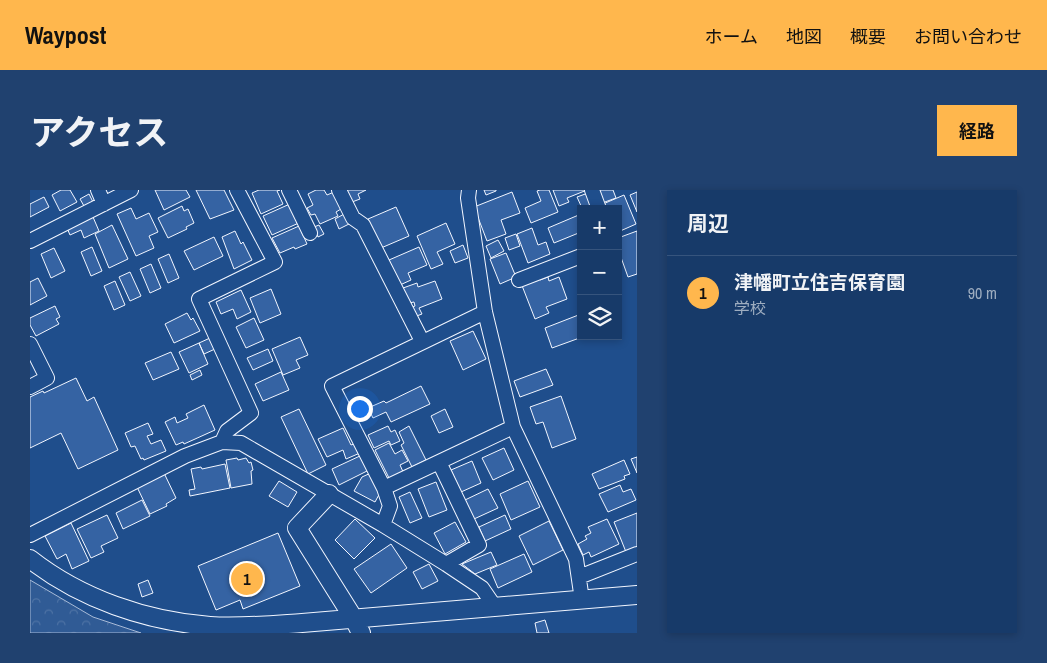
<!DOCTYPE html>
<html lang="ja">
<head>
<meta charset="utf-8">
<style>
  body { margin:0; font-family:"Archivo Narrow","Noto Sans JP",sans-serif; background:#20416f; color:#f1f3f6 }
  .controls { position:absolute; right:15px; top:15px; display:grid; overflow:hidden; border-radius:0px; box-shadow:0 2px 8px #0003 }
  .controls button { width:45px; height:45px; display:grid; place-items:center; padding:0; border:0; border-bottom:1px solid #36547d; background:#173a69; color:#f1f3f6; font:25px sans-serif }
  .you { position:absolute; left:329px; top:218px; width:18px; height:18px; margin:-12px; border:4px solid #fff; border-radius:50%; background:#1a73e8; box-shadow:0 0 0 8px #1a73e833 }
  .badge { display:grid; place-items:center; width:32px; height:32px; border-radius:50%; background:#ffb74d; color:#111; font-size:16px; font-weight:700 }
  .pin { position:absolute; translate:-50% -50%; border:2px solid #fff; box-shadow:0 1px 5px #0006 }
  .list { margin:0; padding:0; list-style:none }
  h2 { display:flex; justify-content:space-between; align-items:center; height:65px; margin:0; padding:0 20px; font-size:21px }
  h2 small { font-size:16px; font-weight:400; color:#9eadc0 }
  .list li { display:grid; grid-template-columns:32px 1fr auto; gap:15px; align-items:center; box-sizing:border-box; height:75px; padding:0 20px; border-top:1px solid #36547d }
  .list b { display:block; font-size:19px; white-space:nowrap }
  .list p { margin:0; font-size:16px; white-space:nowrap; color:#9eadc0 }
  .list em { font-size:16px; font-style:normal; color:#9eadc0 }
  .icon { flex:none; width:28px; height:28px; fill:none; stroke:currentColor; stroke-width:2; stroke-linecap:round; stroke-linejoin:round }
  .map { position:relative; flex:none; width:607px; height:443px; overflow:hidden; border-radius:0px }
  header { display:flex; align-items:center; gap:30px; box-sizing:border-box; height:70px; padding:0 25px; background:#ffb74d; color:#111 }
  header strong { font-size:24px }
  nav { display:flex; gap:28px; margin-inline-start:auto; font-size:18px }
  .intro { display:flex; align-items:center; justify-content:space-between; box-sizing:border-box; height:120px; padding:0 30px }
  h1 { margin:0; font-size:35px }
  .button { padding:12px 22px; border-radius:0px; background:#ffb74d; color:#111; font-size:18px; font-weight:700 }
  main { display:flex; gap:30px; padding:0 30px }
  aside { flex:1; background:#173a69; border-radius:0px; box-shadow:0 2px 8px #0003 }
  .map>svg:first-child { display:block }
</style>
</head>
<body>
<header>
<strong>Waypost</strong>
<nav><a>ホーム</a><a>地図</a><a>概要</a><a>お問い合わせ</a></nav>
</header>
<div class="intro"><h1>アクセス</h1><a class="button">経路</a></div>
<main>
<div class="map">
<svg width="607" height="443" viewBox="0 0 607 443">
  <defs>
    <pattern id="forest-crowns" width="20" height="18" patternUnits="userSpaceOnUse" patternTransform="scale(1.25)"><rect width="20" height="18" fill="#305b95"/><path d="M2 6a3 3 0 1 1 6 0M12 15a3 3 0 1 1 6 0" fill="none" stroke="#4e73a5"/></pattern>
  </defs>
  <rect width="100%" height="100%" fill="#1f4e8c"/>
  <!-- forest -->
  <path fill="url(#forest-crowns)" stroke="#a8bbd7" d="M0 390 63 427 111 443H0Z"/>
  <!-- building -->
  <path fill="#3563a3" stroke="#f2f6ff" d="M31 0H40L47 12 30 21 22 5Z
    M125 0H156L160 7 134 20Z
    M166 0H194L204 20 180 29Z
    M229 0H250L247 1 253 14 231 24 222 3Z
    M286 0H294L297 5 304 2 311 19 306 22 308 26 290 34 285 24 281 25 277 18 283 15 278 4Z
    M316 0H336L328 4 330 9 322 12Z
    M454 0H466V1L456 5Z
    M510 0H519L528 22 501 33 495 18 511 11 507 1Z
    M523 0H557L537 8 539 12 529 16Z
    M568 0H583L586 8 572 13Z
    M482 2 490 23 471 30 476 44 457 51 444 17Z
    M607 2V22L600 5Z
    M558 3 562 14 552 18 547 7Z
    M59 4 63 12 54 16 50 9Z
    M594 5 606 34 588 42V19H575L573 14Z
    M14 7 19 17 0 27V14Z
    M262 13 271 32 242 45 233 26Z
    M152 16 154 21 158 19 164 33 156 37 157 39 138 48 128 28Z
    M366 17 379 46 351 58 338 29Z
    M101 18 106 29 119 23 128 42 119 46 124 58 106 66 87 24Z
    M316 23 321 33 309 39 305 29Z
    M551 24V42L524 53 518 38Z
    M63 27 69 41 54 48 51 40 40 45 37 38Z
    M416 33 425 54 407 62 413 74 401 79 387 46Z
    M82 35 98 69 79 78 65 44Z
    M289 35 294 44 288 47 284 37Z
    M269 36 277 54 265 59 264 57 250 63 242 48Z
    M502 38 508 55 516 52 520 64 498 73 487 44Z
    M205 41 211 54 213 52 222 70 204 79 192 47Z
    M607 41V84L598 87 588 59V48Z
    M486 44 490 56 479 60 475 48Z
    M184 47 193 66 164 80 154 61Z
    M468 50 474 61 461 68 456 56Z
    M433 55 438 68 425 73 420 61Z
    M62 57 72 81 61 86 51 62Z
    M389 57 397 75 378 83 381 90 370 95 359 70Z
    M24 58 35 81 21 88 11 64Z
    M476 63 486 87 470 94 460 69Z
    M139 64 149 88 138 93 128 69Z
    M121 74 131 98 120 103 110 79Z
    M100 82 111 106 100 111 89 87Z
    M509 87 510 90 518 87 519 91 529 87 537 109 516 117 519 123 505 129 491 93Z
    M8 88 17 106 0 115V92Z
    M85 91 95 115 84 120 74 96Z
    M405 91 412 109 389 118 392 124 384 127 380 118 385 116 384 112 379 113 373 98 387 93 388 97Z
    M241 99 251 124 230 133 220 108Z
    M211 100 221 122 207 129 203 119 191 124 186 112Z
    M25 116 30 127 26 129 29 134 6 146 0 135V128Z
    M157 123 161 130 163 128 170 141 144 153 135 134Z
    M551 124V146H555L522 158 515 138Z
    M224 128 234 150 216 158 206 137Z
    M443 141 456 169 433 180 420 151Z
    M270 147 278 165 266 170 270 178 253 185 242 159Z
    M180 148 185 159 174 164 169 153Z
    M169 153 178 174 159 183 149 162Z
    M238 159 243 171 223 180 217 168Z
    M141 162 149 179 123 190 115 173Z
    M516 179 523 195 490 207 484 191Z
    M170 180 172 185 162 190 160 185Z
    M251 182 259 200 233 211 225 194Z
    M46 188 57 211 64 207 88 260 48 279 31 243 0 258V207L13 201 14 203Z
    M391 196 400 214 361 232 356 222 343 228 338 218 354 211 356 213Z
    M531 206 546 249 522 258 513 232 506 234 500 217Z
    M174 215 185 240 154 254 153 252 146 255 135 232 145 227 147 233 158 228 156 224Z
    M269 219 296 275 278 284 251 227Z
    M415 219 423 237 409 243 401 226Z
    M118 233 123 244 117 246 121 254 131 250 136 261 114 270 113 268 111 269 105 256 101 257 95 243Z
    M358 236 361 242 365 240 370 251 361 255 359 251 344 258 338 245Z
    M379 236 396 270 382 277 371 255 374 253 369 242Z
    M313 238 321 255 326 253 330 263 316 269 313 260 297 267 288 249Z
    M359 253 365 264 372 260 378 271 370 275 374 284 360 290 345 260Z
    M474 258 484 280 463 290 452 268Z
    M332 265 339 280 309 295 302 279Z
    M607 267V283L601 269Z
    M207 268 208 270 216 268 219 273 221 272 223 280 221 281 222 294 201 298 196 270Z
    M594 270 600 284 594 286 595 289 569 299 562 284Z
    M442 271 451 293 431 302 421 280Z
    M195 274 200 298 160 306 159 300 165 299 161 279 171 277 172 279Z
    M343 282 351 301 345 312 324 301 332 287Z
    M134 283 146 308 136 314 137 316 120 324 107 297Z
    M249 291 267 302 258 317 239 306Z
    M498 291 510 317 481 330 470 304Z
    M406 292 417 320 399 327 388 299Z
    M590 295 593 302 601 299 606 310 578 322 569 304Z
    M458 299 468 318 444 329 435 310Z
    M380 302 392 328 380 333 369 307Z
    M112 310 120 326 93 339 86 323Z
    M607 323V358L596 362 584 332Z
    M77 325 88 348 71 356 74 362 61 368 47 339Z
    M475 325 481 339 455 351 449 337Z
    M325 329 345 348 324 369 305 350Z
    M577 329 589 354 561 367 559 362 553 365 548 354 557 349 555 346 561 343 558 337Z
    M519 331 533 360 503 375 489 346Z
    M425 332 436 352 415 364 404 343Z
    M41 333 59 371 42 379 36 364 27 369 15 346Z
    M248 343 270 396 213 419 210 410 186 420 168 376Z
    M361 354 377 378 341 403 324 379Z
    M461 362 467 375 445 384 432 374Z
    M494 364 502 382 468 398 460 379Z
    M399 374 408 391 392 399 383 382Z
    M118 390 123 403 112 407 108 394Z
    M515 430 519 443H507L505 433Z"/>
  <g fill="none" stroke-linecap="round" stroke-linejoin="round">
    <!-- minor casing -->
    <g stroke="#f2f6ff" stroke-width="16">
      <path id="minor" d="M68 0 74 14
        M259 0 280 43
        M309 0 323 28 333 35 392 151
        M439 0 438 8 455 122 483 237 546 369 552 410
        M562 0 569 19
        M0 51 101 0
        M489 90 551 66
        M0 154 17 188 0 197
        M192 252 197 241 221 223 169 109 245 72 207 0
        M409 272 449 355 416 374
        M354 298 483 237
        M353 335 360 316 354 298 302 196 455 122
        M0 345 155 266 192 252 211 253 353 335 416 374 452 398 465 417
        M549 387 607 364"/>
    </g>
    <!-- tertiary casing -->
    <g stroke="#f2f6ff" stroke-width="20">
      <path id="tertiary" d="M299 304 267 338 324 429 331 443
        M0 369C51 409 116 431 180 436 211 438 242 435 272 433L607 405"/>
    </g>
    <!-- minor -->
    <use href="#minor" stroke="#1f4e8c" stroke-width="14"/>
    <!-- tertiary -->
    <use href="#tertiary" stroke="#1f4e8c" stroke-width="18"/>
  </g>
</svg>
<div class="controls">
<button>+</button>
<button>−</button>
<button><svg class="icon" aria-label="layers" viewBox="0 0 24 24"><path d="M12 4l9 5-9 5-9-5zM3 14l9 5 9-5"/></svg></button>
</div>
<div class="you"></div>
<div class="pin badge" style="left:217px;top:389px">1</div>
</div>
<aside>
<h2>周辺<small></small></h2>
<ul class="list">
<li><span class="badge">1</span><div><b>津幡町立住吉保育園</b><p>学校</p></div><em>90 m</em></li>
</ul>
</aside>
</main>
</body>
</html>
